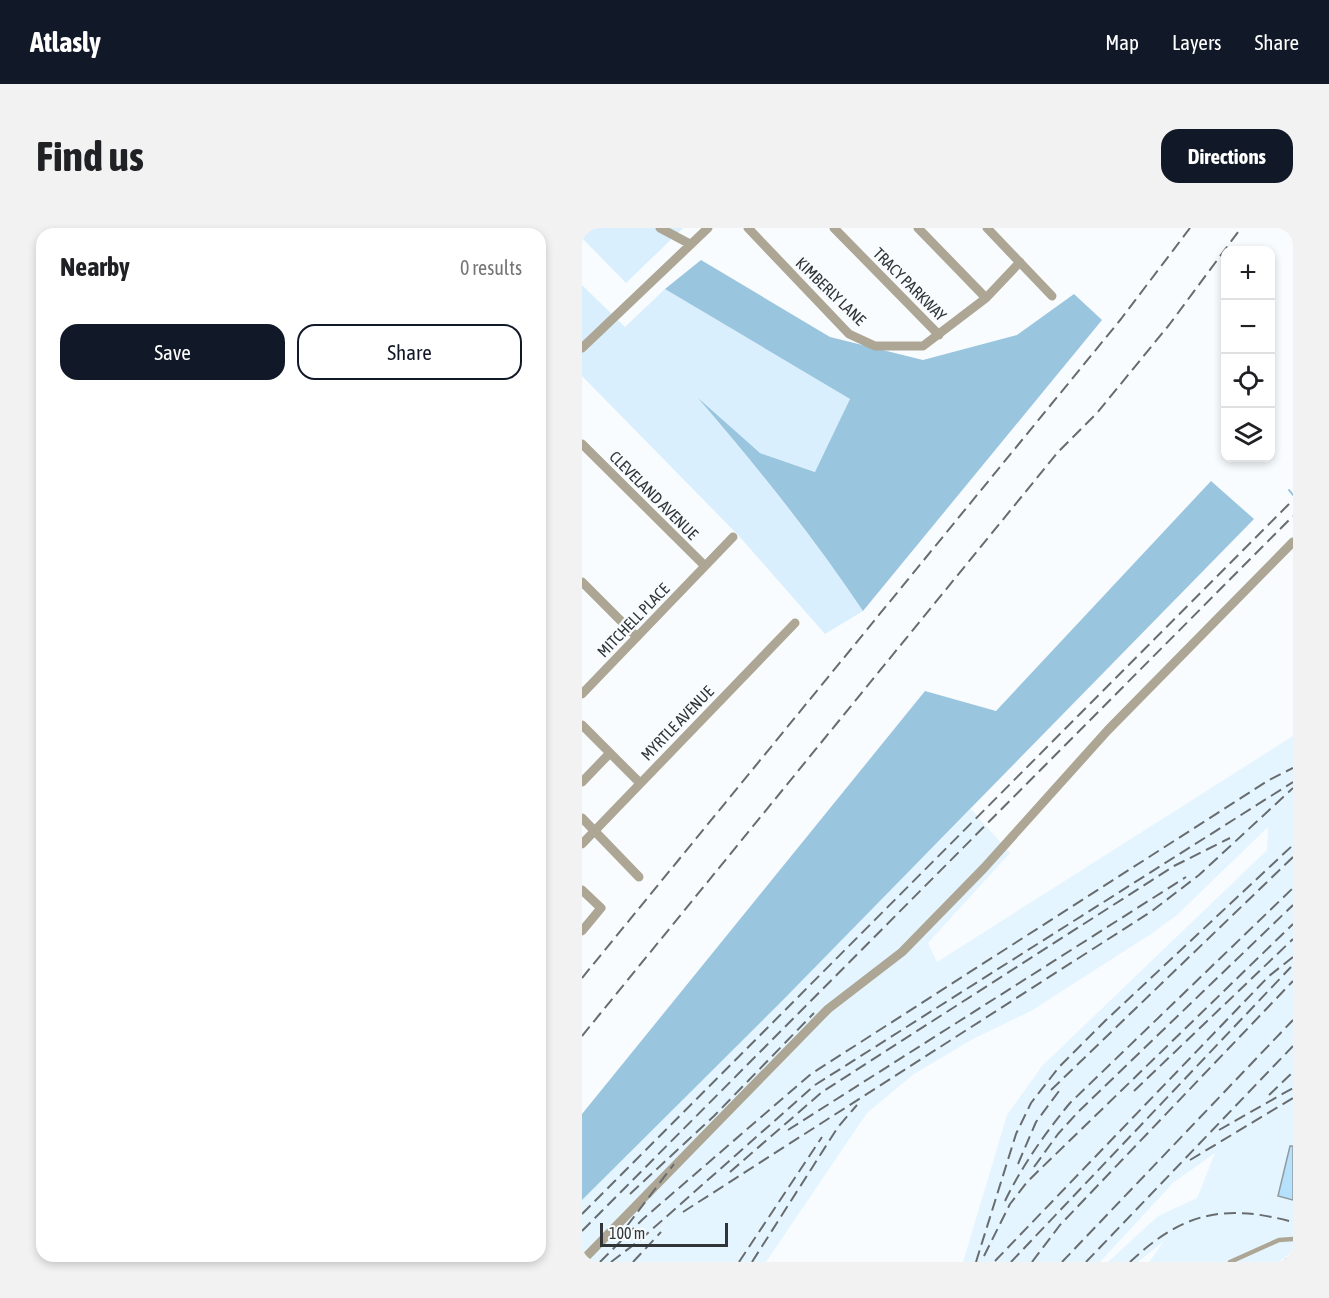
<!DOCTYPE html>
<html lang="en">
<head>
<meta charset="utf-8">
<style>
  body { margin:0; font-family:"Asap Condensed",sans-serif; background:#f2f2f2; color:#202124 }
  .controls { position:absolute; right:18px; top:18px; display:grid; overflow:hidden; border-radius:12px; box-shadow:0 3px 9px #0003 }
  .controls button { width:54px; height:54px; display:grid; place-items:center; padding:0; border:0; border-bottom:2px solid #e0e0e0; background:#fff; color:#202124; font:30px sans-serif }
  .scale { position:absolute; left:18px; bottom:15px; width:128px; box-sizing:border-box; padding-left:6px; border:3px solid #313537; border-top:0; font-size:16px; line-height:21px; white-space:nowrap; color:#313537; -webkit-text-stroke:4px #f9fcff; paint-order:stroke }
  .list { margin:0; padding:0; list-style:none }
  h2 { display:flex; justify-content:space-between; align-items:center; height:78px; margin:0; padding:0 24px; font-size:26px }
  h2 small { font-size:20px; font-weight:400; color:#757577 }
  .actions { display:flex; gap:12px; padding:18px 24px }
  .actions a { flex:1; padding:14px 0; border:2px solid #111827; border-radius:18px; text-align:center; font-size:21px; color:#111827 }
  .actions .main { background:#111827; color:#fff }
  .icon { flex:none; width:33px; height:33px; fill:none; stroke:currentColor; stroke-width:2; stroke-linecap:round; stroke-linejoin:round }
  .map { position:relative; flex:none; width:711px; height:1034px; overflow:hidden; border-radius:18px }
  header { display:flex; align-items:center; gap:36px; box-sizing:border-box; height:84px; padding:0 30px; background:#111827; color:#fff }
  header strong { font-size:28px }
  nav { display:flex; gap:33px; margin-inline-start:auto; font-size:21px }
  .intro { display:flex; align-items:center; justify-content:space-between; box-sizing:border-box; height:144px; padding:0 36px }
  h1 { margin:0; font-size:42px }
  .button { padding:15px 27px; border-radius:18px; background:#111827; color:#fff; font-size:21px; font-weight:700 }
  main { display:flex; gap:36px; padding:0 36px }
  aside { flex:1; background:#fff; border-radius:18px; box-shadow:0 3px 9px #0003 }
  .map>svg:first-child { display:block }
</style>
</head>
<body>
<header>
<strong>Atlasly</strong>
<nav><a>Map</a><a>Layers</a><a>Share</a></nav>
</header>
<div class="intro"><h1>Find us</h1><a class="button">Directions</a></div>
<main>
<aside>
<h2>Nearby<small>0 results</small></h2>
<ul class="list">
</ul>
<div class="actions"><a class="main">Save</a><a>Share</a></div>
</aside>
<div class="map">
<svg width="711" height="1034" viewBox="0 0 711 1034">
  <rect width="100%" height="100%" fill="#f9fcff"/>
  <!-- built -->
  <path fill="#e4f5ff" d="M711 508V1023L697 1034H567L582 1013 556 1034H526L576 988 615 970 633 925 591 955 518 1034H381L425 887 460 838 685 622 686 599 595 687 569 706 449 783 391 811 332 846 285 885 184 1034H0V972L389 581 428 625 346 715 355 734Z"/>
  <!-- green -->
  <path fill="#d9effd" d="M0 0H101L44 55 0 10Z
    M0 57 43 99 83 61 268 171 234 244 178 225 120 175C177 242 232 310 281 383L243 406 156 307 0 148Z"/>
  <!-- forest -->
  <path fill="#9ac5df" d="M119 32 248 109 341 132 435 107 492 66 520 92 281 383C231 308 175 239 116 170L178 225 233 244 268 171 83 61Z
    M629 253 672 291 199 774 0 972V886L343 463 414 483Z"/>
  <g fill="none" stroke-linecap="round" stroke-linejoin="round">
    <!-- stream -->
    <path stroke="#95bfd9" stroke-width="2" d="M707 262 711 267"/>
  </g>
  <!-- building -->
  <path fill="#b6e1fc" stroke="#919a9f" stroke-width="1.5" d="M708 918H711V972L696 968Z"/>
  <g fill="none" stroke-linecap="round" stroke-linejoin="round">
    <!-- lane -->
    <path stroke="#ada694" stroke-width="4.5" d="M648 1034 697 1012 711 1011"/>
    <!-- street -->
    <path stroke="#ada694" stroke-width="9" d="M78 0 108 16
      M166 0 267 106 293 118H341L404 70 438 34
      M252 0 357 107
      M336 0 404 70
      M405 0 470 68
      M0 120 126 0
      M0 216 123 338
      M0 354 55 409
      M0 466 151 309
      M0 497 58 555
      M0 554 28 525
      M0 590 57 649
      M0 616 213 395
      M0 662 19 680 0 703
      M0 1033 246 781 320 724 402 640 526 502 711 314
      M706 1034 711 1031"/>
    <!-- rail -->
    <path stroke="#686c6e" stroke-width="2" stroke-dasharray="12 6" stroke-linecap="butt" d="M0 750 539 91 608 0
      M0 808 476 224 515 185 587 97 659 0
      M469 862 711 629
      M552 863 711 711
      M687 867 711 844
      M206 902 604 649
      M637 902 711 860
      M608 932 711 870
      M436 936 454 894 480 859
      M452 939 476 906 496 884 711 677
      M148 944 240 864 592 638 648 610
      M48 966 132 888 232 785
      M423 973C440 938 463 905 488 875L711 660
      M101 984 570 683 617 647 711 560
      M0 986 711 272
      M45 998 92 936
      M0 1003 711 288
      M402 1028 428 976 445 954 711 696
      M413 1033 687 748 711 729
      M18 1034 61 991 229 846 687 552 711 540
      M29 1034 58 1012 233 857 711 554
      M51 1034 79 1004
      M157 1034 240 909
      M170 1034 256 899 275 877
      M394 1034 434 906 449 875 477 839 523 793 711 617
      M429 1034 709 739
      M450 1034 478 997 711 753
      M480 1034 711 792
      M504 1034 711 818
      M548 1034C600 985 641 975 711 994"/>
  </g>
  <g text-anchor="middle" stroke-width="4.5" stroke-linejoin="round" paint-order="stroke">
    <!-- street labels -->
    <g font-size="16" fill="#313537" stroke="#f9fcff">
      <text transform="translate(328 56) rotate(45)" y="6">TRACY PARKWAY</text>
      <text transform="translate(249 63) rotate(44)" y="6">KIMBERLY LANE</text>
      <text transform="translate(72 267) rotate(45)" y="6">CLEVELAND AVENUE</text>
      <text transform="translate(51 392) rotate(-46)" y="6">MITCHELL PLACE</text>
      <text transform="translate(95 495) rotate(-46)" y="6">MYRTLE AVENUE</text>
    </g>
  </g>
</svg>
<div class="controls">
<button>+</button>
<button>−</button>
<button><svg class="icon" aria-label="locate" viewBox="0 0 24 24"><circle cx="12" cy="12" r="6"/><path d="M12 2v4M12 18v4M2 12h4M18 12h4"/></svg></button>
<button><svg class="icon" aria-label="layers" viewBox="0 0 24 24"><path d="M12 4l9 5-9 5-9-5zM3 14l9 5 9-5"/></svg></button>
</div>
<div class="scale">100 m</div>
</div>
</main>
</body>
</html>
